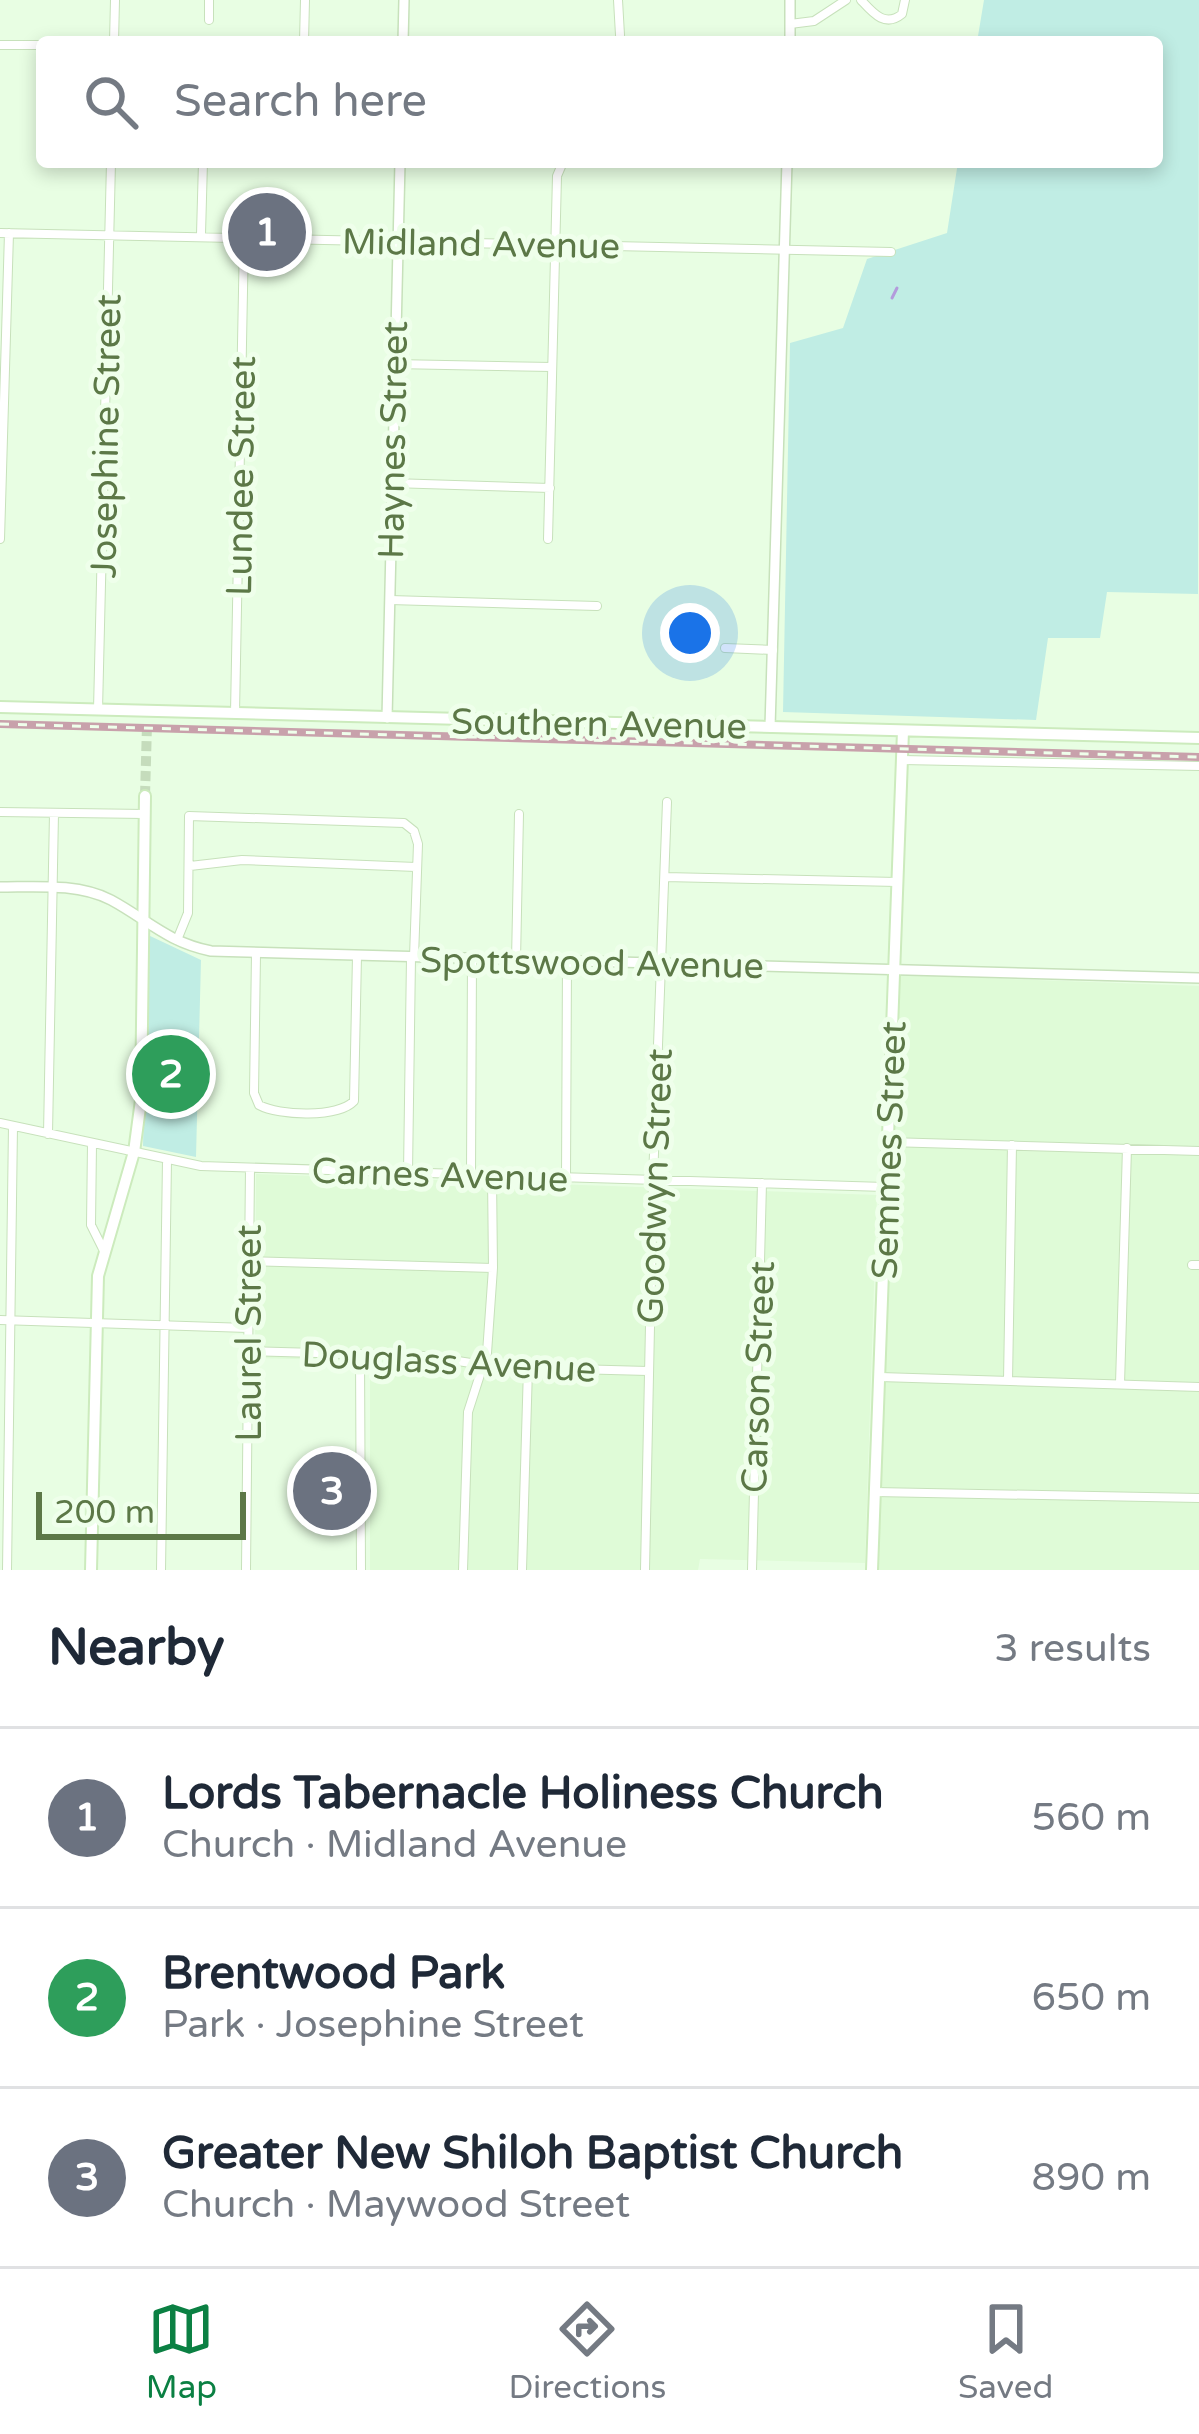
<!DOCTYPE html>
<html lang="en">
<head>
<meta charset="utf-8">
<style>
  body { margin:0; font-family:"Varela Round",sans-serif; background:#f6f6f7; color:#1f2937 }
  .scale { position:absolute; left:36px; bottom:30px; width:210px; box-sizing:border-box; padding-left:12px; border:6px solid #5c7847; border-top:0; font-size:33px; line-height:42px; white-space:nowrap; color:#5c7847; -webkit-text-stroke:9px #efffeb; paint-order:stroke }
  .you { position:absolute; left:690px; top:633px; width:42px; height:42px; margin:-30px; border:9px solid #fff; border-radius:50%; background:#1a73e8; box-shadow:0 0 0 18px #1a73e833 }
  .badge { display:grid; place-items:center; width:78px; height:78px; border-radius:50%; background:#0b8043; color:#fff; font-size:39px; font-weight:700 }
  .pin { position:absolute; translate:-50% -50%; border:6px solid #fff; box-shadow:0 3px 12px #0006 }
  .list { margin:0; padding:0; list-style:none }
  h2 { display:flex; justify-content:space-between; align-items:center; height:156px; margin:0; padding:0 48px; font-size:51px }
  h2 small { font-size:39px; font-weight:400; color:#747a83 }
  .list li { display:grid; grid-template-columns:78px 1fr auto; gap:36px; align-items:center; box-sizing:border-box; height:180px; padding:0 48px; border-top:3px solid #e0e1e3 }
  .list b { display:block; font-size:45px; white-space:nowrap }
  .list p { margin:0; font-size:39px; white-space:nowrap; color:#747a83 }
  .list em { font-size:39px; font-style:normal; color:#747a83 }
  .icon { flex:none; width:66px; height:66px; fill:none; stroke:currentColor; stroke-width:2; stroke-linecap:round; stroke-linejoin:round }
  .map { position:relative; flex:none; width:1199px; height:1570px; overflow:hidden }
  .search { position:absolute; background:#fff; box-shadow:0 6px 18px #0003; left:36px; right:36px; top:36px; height:132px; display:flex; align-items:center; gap:30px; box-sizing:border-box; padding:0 42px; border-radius:12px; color:#747a83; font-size:45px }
  .sheet { height:696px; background:#fff }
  nav { display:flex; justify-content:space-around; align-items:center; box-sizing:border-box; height:168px; border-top:3px solid #e0e1e3; background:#fff; font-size:33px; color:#747a83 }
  nav a { display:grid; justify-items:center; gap:6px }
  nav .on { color:#0b8043 }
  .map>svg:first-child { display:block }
</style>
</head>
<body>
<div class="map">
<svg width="1199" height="1570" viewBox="0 0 1199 1570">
  <rect width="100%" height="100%" fill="#e8fee3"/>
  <!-- residential -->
  <path fill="#dffbd7" d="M900 975 1199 986V1570H877Z
    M256 1174 877 1195 865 1563 700 1559 698 1570H370V1361L255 1358Z"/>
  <!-- green -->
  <path fill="#c0ede4" d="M984 0H1199L1198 594 1107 592 1100 638H1048L1036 720 783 712 790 343 843 328 867 259 947 233 958 162H1157V42H977Z
    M148 935 201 960 196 1157 143 1146Z"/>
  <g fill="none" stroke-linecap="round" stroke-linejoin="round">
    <!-- stream -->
    <path stroke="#b39bdc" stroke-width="3" d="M892 298 897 288"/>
    <!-- secondary-tunnel -->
    <path stroke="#c5dcbc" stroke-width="10" stroke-dasharray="10 5" stroke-linecap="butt" d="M145 796 147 725"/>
    <!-- minor casing -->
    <g stroke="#c7e1bb" stroke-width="10">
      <path id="minor" d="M618 0 620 35
        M861 0C873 13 885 28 902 14L905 0
        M209 20V0
        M790 24 814 21 846 0
        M114 42 115 0
        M304 42 305 0
        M0 45H42
        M0 233 891 252
        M201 234 203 162
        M394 364 552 367
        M392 483 550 488
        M0 539 9 233
        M548 539 557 176 563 162
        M390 600 597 606
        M725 648 773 650
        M98 710 111 162
        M235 713 244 238
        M902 760 1199 766
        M0 812 145 814
        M190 866 242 860 416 867
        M665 877 897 882
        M177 940 188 913 189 816 404 823 414 831 418 844 414 957
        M256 954 254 1093 259 1105C279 1116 338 1118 354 1101L357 956
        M516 960 519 814
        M0 1123 201 1166 885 1187
        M48 1134 54 813
        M888 1142 1199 1151
        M92 1144 91 1225 104 1251
        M408 1173 411 957
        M471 1176 472 960
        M566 1179 567 962
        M249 1261 493 1268
        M1192 1265H1199
        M0 1320 248 1328
        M249 1351 425 1356 497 1367 648 1371
        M360 1354 361 1570
        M880 1377 1199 1387
        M1008 1381 1012 1145
        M1120 1384 1127 1148
        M875 1492 1199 1498
        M7 1570 13 1126
        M161 1570 167 1160
        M246 1570 250 1168
        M463 1570 468 1412 487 1353 493 1268 492 1176
        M522 1570 528 1368
        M645 1570 653 1180 667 802
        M752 1570 762 1183"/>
    </g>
    <!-- tertiary casing -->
    <g stroke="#c7e1bb" stroke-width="12">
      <path id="tertiary" d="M403 42 404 0
        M790 42V0
        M387 718 400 162
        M770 727 787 162
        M0 887C36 887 78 883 111 900 148 920 167 942 211 951L1199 978"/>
    </g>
    <!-- secondary casing -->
    <g stroke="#ccebbd" stroke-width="14">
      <path id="secondary" d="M0 707 1199 738
        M91 1570 98 1276 134 1152 141 1100 145 796
        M872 1570 903 731"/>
    </g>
    <!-- minor -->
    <use href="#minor" stroke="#fff" stroke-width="8"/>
    <!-- tertiary -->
    <use href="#tertiary" stroke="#fff" stroke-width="9"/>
    <!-- secondary -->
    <use href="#secondary" stroke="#fff" stroke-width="10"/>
    <!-- rail casing -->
    <g stroke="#c8a1ab" stroke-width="8">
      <path id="rail" d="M0 724 1199 757"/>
    </g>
    <!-- rail -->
    <use href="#rail" stroke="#efffeb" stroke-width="3" stroke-dasharray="9" stroke-linecap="butt"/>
  </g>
  <g text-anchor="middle" stroke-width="10" stroke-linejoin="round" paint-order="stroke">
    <!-- street labels -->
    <g font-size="36" fill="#5c7847" stroke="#efffeb">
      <text transform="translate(481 243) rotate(1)" y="13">Midland Avenue</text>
      <text transform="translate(105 436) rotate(-89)" y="13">Josephine Street</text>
      <text transform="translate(392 440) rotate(-89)" y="13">Haynes Street</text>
      <text transform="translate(240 476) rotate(-89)" y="13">Lundee Street</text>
      <text transform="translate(599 723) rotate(1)" y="13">Southern Avenue</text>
      <text transform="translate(592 962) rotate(1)" y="13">Spottswood Avenue</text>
      <text transform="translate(888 1150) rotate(-88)" y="13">Semmes Street</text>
      <text transform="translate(440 1174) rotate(2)" y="13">Carnes Avenue</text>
      <text transform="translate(654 1186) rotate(-88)" y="13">Goodwyn Street</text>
      <text transform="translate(248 1333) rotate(-90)" y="13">Laurel Street</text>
      <text transform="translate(449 1361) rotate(3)" y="13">Douglass Avenue</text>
      <text transform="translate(757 1377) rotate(-88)" y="13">Carson Street</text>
    </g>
  </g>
</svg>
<div class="scale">200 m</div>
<div class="you"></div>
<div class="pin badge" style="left:267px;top:232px;background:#6b7280">1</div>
<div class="pin badge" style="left:171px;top:1074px;background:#2e9e5b">2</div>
<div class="pin badge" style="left:332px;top:1491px;background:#6b7280">3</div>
<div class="search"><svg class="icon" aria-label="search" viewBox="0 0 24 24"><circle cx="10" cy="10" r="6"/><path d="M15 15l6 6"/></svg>Search here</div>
</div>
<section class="sheet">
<h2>Nearby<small>3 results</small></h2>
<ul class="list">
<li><span class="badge" style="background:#6b7280">1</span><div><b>Lords Tabernacle Holiness Church</b><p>Church · Midland Avenue</p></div><em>560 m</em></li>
<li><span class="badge" style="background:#2e9e5b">2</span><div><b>Brentwood Park</b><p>Park · Josephine Street</p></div><em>650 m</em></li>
<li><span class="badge" style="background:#6b7280">3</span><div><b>Greater New Shiloh Baptist Church</b><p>Church · Maywood Street</p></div><em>890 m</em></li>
</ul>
</section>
<nav>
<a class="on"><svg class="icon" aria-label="map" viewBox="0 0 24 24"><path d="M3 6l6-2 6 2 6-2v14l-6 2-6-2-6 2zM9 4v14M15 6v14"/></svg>Map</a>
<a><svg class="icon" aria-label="directions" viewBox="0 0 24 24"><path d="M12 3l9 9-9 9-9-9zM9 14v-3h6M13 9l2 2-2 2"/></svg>Directions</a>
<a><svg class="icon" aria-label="saved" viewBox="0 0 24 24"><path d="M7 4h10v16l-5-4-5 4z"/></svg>Saved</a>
</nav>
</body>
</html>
